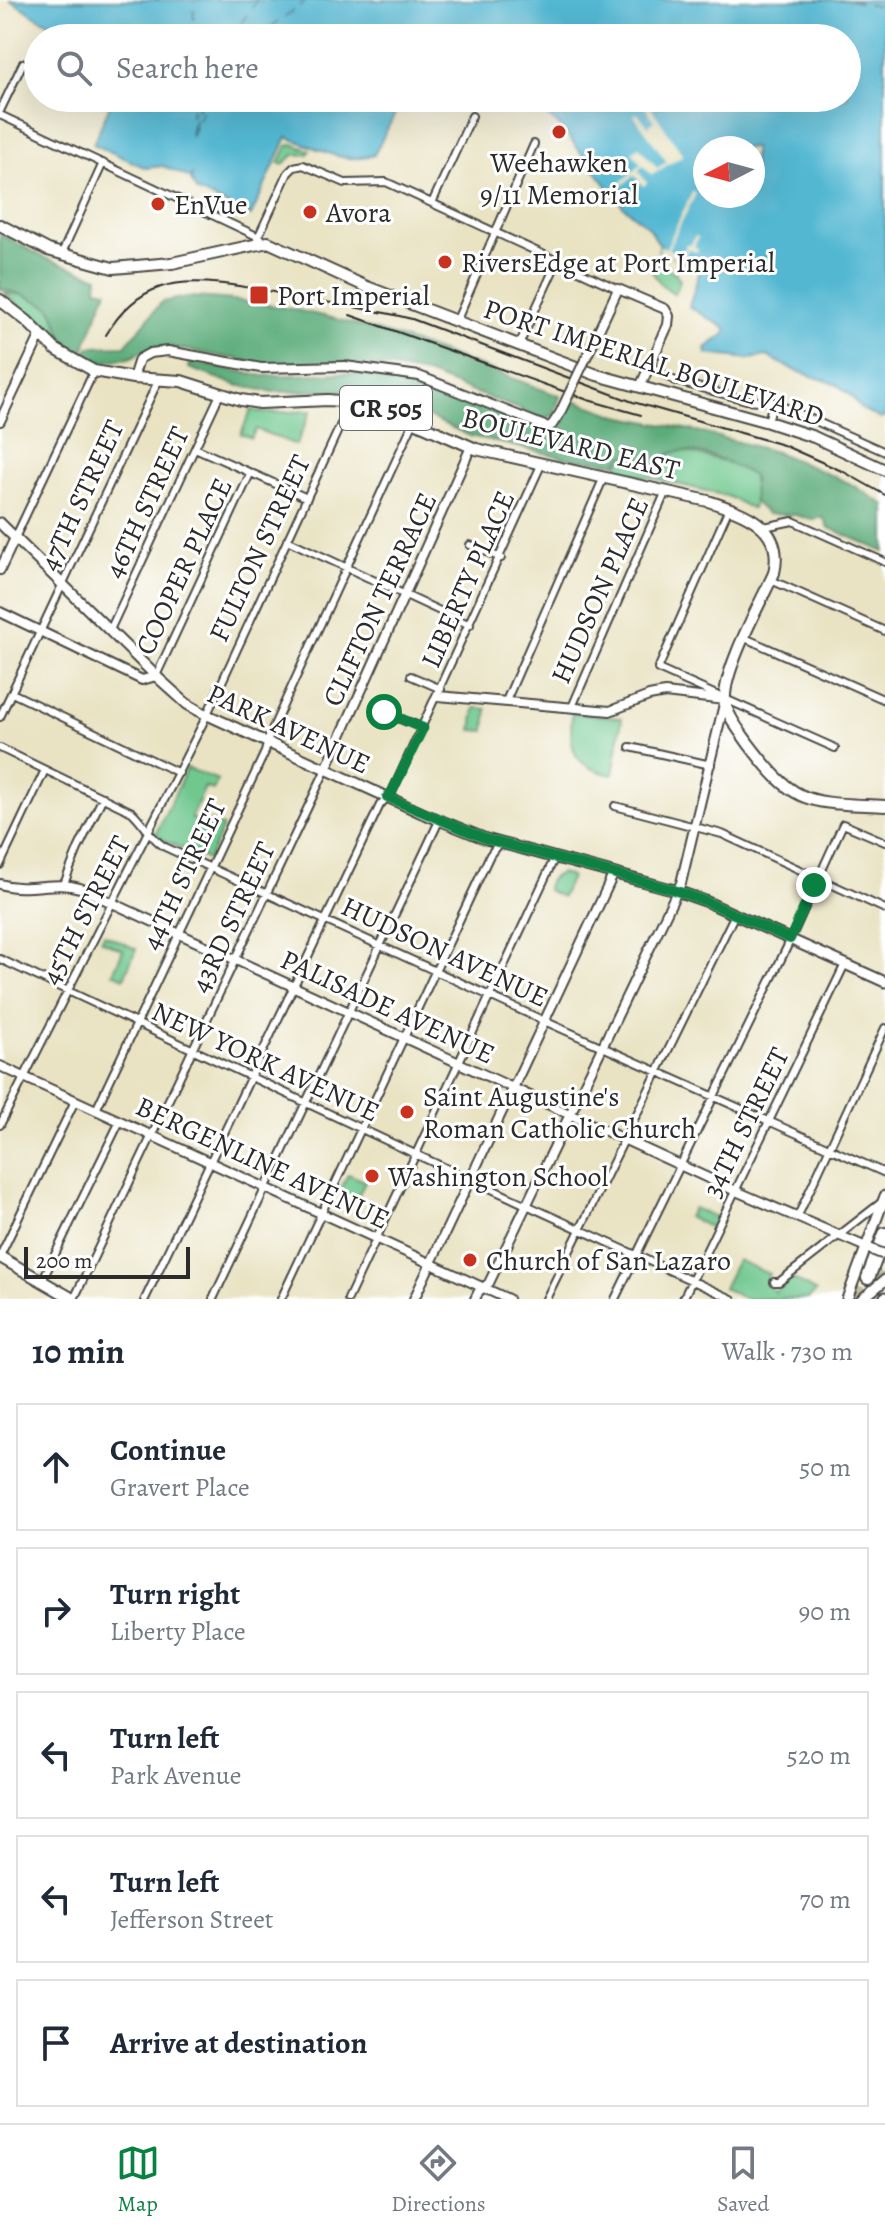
<!DOCTYPE html>
<html lang="en">
<head>
<meta charset="utf-8">
<style>
  body { margin:0; font-family:Alegreya,serif; background:#f6f6f7; color:#1f2937 }
  .compass { position:absolute; left:693px; top:136px; width:72px; height:72px; border-radius:50%; background:#fff; box-shadow:0 8px 32px #0002; rotate:264deg }
  .scale { position:absolute; left:24px; bottom:20px; width:166px; box-sizing:border-box; padding-left:8px; border:4px solid #2b2b2b; border-top:0; font-size:22px; line-height:28px; white-space:nowrap; color:#2b2b2b; -webkit-text-stroke:6px #fff; paint-order:stroke }
  .stop { position:absolute; width:24px; height:24px; margin:-18px; border:6px solid #0b8043; border-radius:50%; background:#fff }
  .stop.end { background:#0b8043; border-color:#fff; box-shadow:0 2px 8px #0008 }
  .list { margin:0; padding:0; list-style:none }
  h2 { display:flex; justify-content:space-between; align-items:center; height:104px; margin:0; padding:0 32px; font-size:34px }
  h2 small { font-size:26px; font-weight:400; color:#747a83 }
  .list li { display:grid; grid-template-columns:52px 1fr auto; gap:24px; align-items:center; box-sizing:border-box; height:128px; margin:0 16px 16px; padding:0 16px; border:2px solid #e0e1e3; border-radius:0px }
  .list b { display:block; font-size:30px; white-space:nowrap }
  .list p { margin:0; font-size:26px; white-space:nowrap; color:#747a83 }
  .list em { font-size:26px; font-style:normal; color:#747a83 }
  .icon { flex:none; width:44px; height:44px; fill:none; stroke:currentColor; stroke-width:2; stroke-linecap:round; stroke-linejoin:round }
  .map { position:relative; flex:none; width:885px; height:1299px; overflow:hidden }
  .search { position:absolute; background:#fff; box-shadow:0 8px 32px #0002; left:24px; right:24px; top:24px; height:88px; display:flex; align-items:center; gap:20px; box-sizing:border-box; padding:0 28px; border-radius:44px; color:#747a83; font-size:30px }
  .sheet { height:824px; background:#fff }
  nav { display:flex; justify-content:space-around; align-items:center; box-sizing:border-box; height:112px; border-top:2px solid #e0e1e3; background:#fff; font-size:22px; color:#747a83 }
  nav a { display:grid; justify-items:center; gap:4px }
  nav .on { color:#0b8043 }
  .map>svg:first-child { display:block }
</style>
</head>
<body>
<div class="map">
<svg width="885" height="1299" viewBox="0 0 885 1299">
  <rect width="100%" height="100%" fill="#fff"/>
  <filter id="ink" filterUnits="userSpaceOnUse"><feTurbulence type="fractalNoise" baseFrequency=".0125" numOctaves="2"/><feDisplacementMap in="SourceGraphic" scale="16" xChannelSelector="R" yChannelSelector="G"/><feConvolveMatrix kernelMatrix="1 2 1 2 8 2 1 2 1" color-interpolation-filters="sRGB"/></filter>
  <filter id="wash" filterUnits="userSpaceOnUse"><feTurbulence type="fractalNoise" baseFrequency=".006" numOctaves="4" result="noise"/><feDisplacementMap in="SourceGraphic" scale="32" xChannelSelector="R" yChannelSelector="G"/><feGaussianBlur stdDeviation="1.8" result="paint"/><feColorMatrix in="noise" values="0 0 0 0 0 0 0 0 0 0 0 0 0 0 0 0 0 1.4 0 .05"/><feComposite in="paint" operator="in"/></filter>
  <g filter="url(#wash)">
    <rect width="100%" height="100%" fill="#e9e3c3"/>
    <!-- green -->
    <path fill="#6fc88f" stroke="#4d7a5d" stroke-width="2" d="M293 144 310 151 308 154 294 155 282 165 279 163 287 146Z
      M650 261 675 272 680 280 675 294 662 285 646 264Z
      M5 293 24 295 51 307 66 344 61 343Z
      M251 410 266 413 311 411 296 445 256 429 251 438 241 434Z
      M679 450 731 463 753 476 754 502 752 509 727 496 615 469 624 455 664 464 669 454Z
      M475 708 487 709 485 731 472 730Z
      M572 713 622 718 613 775C573 767 569 751 572 713Z
      M187 768 218 780 213 790 205 787 191 818 207 826 210 821 223 827 208 860 161 839 156 833Z
      M561 873 571 877 562 897 547 890C547 881 553 876 561 873Z
      M104 934 136 949 124 978 113 973 123 950 101 940Z
      M348 1174 365 1181 356 1201 339 1193Z
      M693 1208 716 1217 711 1228 688 1217Z
      M737 1260 769 1274 766 1283 775 1292 793 1279 816 1292 808 1299H746L723 1288Z"/>
    <!-- forest -->
    <path fill="#5bac7a" stroke="#436c52" stroke-width="2" d="M0 234 45 258 98 277 97 288 107 290 83 352 66 344 51 307 24 295 0 289Z
      M187 297C320 300 437 351 560 396L554 415 545 419 426 374 386 367 340 362 269 365 170 347 149 349 129 358 101 362 84 355 90 347 125 346 162 302Z
      M190 362 263 376 349 373 417 383 550 432 559 433 574 400 618 416 696 431 776 452 849 483 885 505V552L827 527 826 521 821 517 814 520 795 515 767 514 754 502 753 476C731 463 694 444 669 454L664 464 624 455 616 463 571 459 470 436 381 395 359 390 273 392 236 385 189 368Z"/>
    <!-- water -->
    <path fill="#53b7d2" stroke="#3f717e" stroke-width="2" fill-rule="evenodd" d="M10 0H885V417L881 419 861 409 851 396 836 384 794 370 767 356 750 359 707 354 706 348 724 335 727 329 689 307 700 270 658 250 660 245 647 226 623 206 560 126 543 113 513 98H847V38H79L37 17ZM705 148H753V196H705Z
      M113 98H403L374 155C343 166 317 147 287 137L251 216 196 191 191 180 192 176 190 178 163 166 146 168 93 144Z"/>
    <!-- pier -->
    <path fill="#e9e3c3" d="M649 105 683 155 652 175 643 166 638 171 647 183 643 186 634 175 613 193 611 191 641 164 632 152 639 147 657 168 667 162 634 115 637 113 648 126 654 121 645 107Z
      M693 191 696 193 668 249 683 256 686 244 691 245 695 236 698 237 694 246 698 249 697 252 688 248 682 262 658 250 660 246 666 248Z"/>
    <g fill="none" stroke-linecap="round" stroke-linejoin="round">
      <!-- ferry -->
      <path stroke="#3b636e" stroke-width="2" stroke-dasharray="10 8" stroke-linecap="butt" d="M850 0 885 8
        M193 38 194 0
        M231 38 257 0
        M256 38 307 0
        M193 128 200 98
        M191 135 192 98
        M191 136 208 98"/>
    </g>
  </g>
  <g filter="url(#ink)">
    <g fill="none" stroke-linecap="round" stroke-linejoin="round">
      <!-- motorway-tunnel -->
      <path stroke="#c3bea5" stroke-width="12" stroke-dasharray="12 6" stroke-linecap="butt" d="M860 1299 868 1278
        M870 1299 885 1260"/>
      <!-- minor casing -->
      <g stroke="#484742" stroke-width="10">
        <path id="minor" d="M0 111 23 63
          M0 115 261 238
          M432 203 472 116
          M255 244 288 173 294 167 303 165 345 183 386 182 618 289
          M61 255 103 163
          M456 322 534 144
          M519 345 558 260
          M650 366 675 381 746 400 773 402 885 452
          M768 422 773 402
          M195 448 307 498
          M729 508 658 669 835 748
          M764 527 793 521 885 562
          M15 538 94 371
          M287 540 470 625
          M470 545 501 558
          M771 580 885 631
          M110 630 221 392
          M745 638 885 700
          M156 676 250 474
          M411 676 441 689
          M12 693 179 773
          M506 701 604 477
          M572 707 666 491
          M384 712 423 728
          M0 717 159 379
          M630 747 711 765
          M0 748 132 812C145 824 150 838 165 847L551 1024 885 1173
          M615 806 722 834 885 909
          M0 865 45 770
          M64 884 78 849 103 797
          M0 959 415 1154 732 1299
          M96 1110 265 752 269 736 414 421
          M0 1125 203 723 352 400
          M797 1218 885 1028
          M0 1256 75 1101
          M42 1281 120 1121
          M774 1282H779L883 1201
          M74 1299 326 769
          M145 1299 380 805 392 792 542 463
          M213 1299 439 821
          M281 1299 490 855 499 843
          M348 1299 554 859
          M546 1299 735 914
          M615 1299 787 947 843 824 885 842
          M683 1299 845 964"/>
      </g>
      <!-- tertiary casing -->
      <g stroke="#484742" stroke-width="12">
        <path id="tertiary" d="M585 360 618 289 665 309 669 316 668 325 640 387
          M133 378 139 359 150 353 168 351 261 368 345 366 419 376 547 427 552 425 560 413
          M0 421 40 336
          M0 570 15 538
          M0 612 142 680 156 676
          M438 696 610 711 649 696 665 693 725 700 681 883 489 1283 479 1291 475 1299
          M326 769 471 447
          M0 884C27 893 53 880 80 888L736 1191 866 1247
          M0 1066 508 1299
          M414 1299 613 875"/>
      </g>
      <!-- secondary casing -->
      <g stroke="#484742" stroke-width="13">
        <path id="secondary" d="M0 523 156 676 187 704 201 712 422 813 486 839 671 889 705 901 885 982
          M847 1299 885 1196
          M862 1299 885 1280
          M884 1299 885 1297"/>
      </g>
      <!-- primary casing -->
      <g stroke="#484742" stroke-width="14">
        <path id="primary" d="M0 225 48 250 113 268 172 263 268 242 367 287 597 375 768 422 814 437 885 470
          M0 300 27 321 55 349 94 371 133 378 181 381 241 400 260 403 328 400 374 404 476 449 708 501C744 513 785 526 774 573 761 602 723 670 725 700 727 716 739 730 748 743 797 808 808 802 885 806
          M0 1257 73 1299"/>
      </g>
      <!-- motorway casing -->
      <g stroke="#484742" stroke-width="16">
        <path id="motorway" d="M868 1278 885 1234"/>
      </g>
      <!-- minor -->
      <use href="#minor" stroke="#fff" stroke-width="6"/>
      <!-- tertiary -->
      <use href="#tertiary" stroke="#fff" stroke-width="8"/>
      <!-- secondary -->
      <use href="#secondary" stroke="#fff" stroke-width="9"/>
      <!-- primary -->
      <use href="#primary" stroke="#fff" stroke-width="10"/>
      <!-- motorway -->
      <use href="#motorway" stroke="#fff" stroke-width="12"/>
      <!-- tram -->
      <path stroke="#2b2b2b" stroke-width="2" d="M350 315 588 400 641 415
        M106 335C119 313 136 295 161 287 201 273 277 294 320 301 351 307 382 311 412 319L633 402 783 445 844 472 885 495"/>
      <!-- tertiary-bridge casing -->
      <g stroke="#484742" stroke-width="12" stroke-linecap="butt">
        <path id="tertiary-bridge" d="M560 413 585 360"/>
      </g>
      <!-- secondary-bridge casing -->
      <g stroke="#484742" stroke-width="13" stroke-linecap="butt">
        <path id="secondary-bridge" d="M870 1249 883 1254"/>
      </g>
      <!-- tertiary-bridge -->
      <use href="#tertiary-bridge" stroke="#fff" stroke-width="8"/>
      <!-- secondary-bridge -->
      <use href="#secondary-bridge" stroke="#fff" stroke-width="9"/>
    </g>
  </g>
  <g fill="none" stroke-linecap="round" stroke-linejoin="round" filter="url(#ink)">
    <!-- route -->
    <path stroke="#0b8043" stroke-width="10" d="M384 712 423 728 392 792 387 797 486 839 671 889 705 901 790 939 814 885"/>
  </g>
  <!-- markers -->
  <g fill="#c8321e" stroke="#fff" stroke-width="3">
    <circle cx="559" cy="132" r="8"/>
    <circle cx="158" cy="204" r="8"/>
    <circle cx="310" cy="212" r="8"/>
    <circle cx="445" cy="262" r="8"/>
    <rect x="249" y="285" width="20" height="20" rx="4"/>
    <circle cx="407" cy="1112" r="8"/>
    <circle cx="372" cy="1176" r="8"/>
    <circle cx="470" cy="1260" r="8"/>
  </g>
  <g text-anchor="middle" stroke-width="6" stroke-linejoin="round" paint-order="stroke">
    <!-- shield labels -->
    <rect fill="#fff" stroke="#6b6b6b" stroke-width="2" x="340" y="386" width="92" height="44" rx="6"/>
    <g font-size="26" font-weight="bold" fill="#2b2b2b">
      <text x="386" y="417">CR 505</text>
    </g>
    <!-- poi labels -->
    <g font-size="28" fill="#2b2b2b" stroke="#fff" text-anchor="start">
      <text x="559" y="172" text-anchor="middle">Weehawken<tspan x="559" dy="32">9/11 Memorial</tspan></text>
      <text x="174" y="214">EnVue</text>
      <text x="326" y="222">Avora</text>
      <text x="461" y="272">RiversEdge at Port Imperial</text>
      <text x="277" y="305">Port Imperial</text>
      <text x="423" y="1106">Saint Augustine's<tspan x="423" dy="32">Roman Catholic Church</tspan></text>
      <text x="388" y="1186">Washington School</text>
      <text x="486" y="1270">Church of San Lazaro</text>
    </g>
    <!-- street labels -->
    <g font-size="28" fill="#2b2b2b" stroke="#fff">
      <text transform="translate(654 362) rotate(18)" y="10">PORT IMPERIAL BOULEVARD</text>
      <text transform="translate(571 443) rotate(14)" y="10">BOULEVARD EAST</text>
      <text transform="translate(81 495) rotate(-65)" y="10">47TH STREET</text>
      <text transform="translate(146 502) rotate(-65)" y="10">46TH STREET</text>
      <text transform="translate(259 548) rotate(-65)" y="10">FULTON STREET</text>
      <text transform="translate(183 566) rotate(-65)" y="10">COOPER PLACE</text>
      <text transform="translate(467 579) rotate(-66)" y="10">LIBERTY PLACE</text>
      <text transform="translate(599 590) rotate(-66)" y="10">HUDSON PLACE</text>
      <text transform="translate(379 599) rotate(-65)" y="10">CLIFTON TERRACE</text>
      <text transform="translate(289 728) rotate(25)" y="10">PARK AVENUE</text>
      <text transform="translate(183 874) rotate(-65)" y="10">44TH STREET</text>
      <text transform="translate(85 910) rotate(-63)" y="10">45TH STREET</text>
      <text transform="translate(232 917) rotate(-65)" y="10">43RD STREET</text>
      <text transform="translate(445 951) rotate(25)" y="10">HUDSON AVENUE</text>
      <text transform="translate(388 1006) rotate(25)" y="10">PALISADE AVENUE</text>
      <text transform="translate(266 1061) rotate(25)" y="10">NEW YORK AVENUE</text>
      <text transform="translate(745 1122) rotate(-64)" y="10">34TH STREET</text>
      <text transform="translate(263 1162) rotate(25)" y="10">BERGENLINE AVENUE</text>
    </g>
  </g>
</svg>
<svg class="compass" viewBox="-18 -18 36 36"><path d="M0-13l5 13h-10z" fill="#e53935"/><path d="M0 13l5-13h-10z" fill="#747a83"/></svg>
<div class="scale">200 m</div>
<div class="stop" style="left:384px;top:712px"></div>
<div class="stop end" style="left:814px;top:885px"></div>
<div class="search"><svg class="icon" aria-label="search" viewBox="0 0 24 24"><circle cx="10" cy="10" r="6"/><path d="M15 15l6 6"/></svg>Search here</div>
</div>
<section class="sheet">
<h2>10 min<small>Walk · 730 m</small></h2>
<ul class="list">
<li><svg class="icon" aria-label="ahead" viewBox="0 0 24 24"><path d="M12 20V5M6 11l6-6 6 6"/></svg><div><b>Continue</b><p>Gravert Place</p></div><em>50 m</em></li>
<li><svg class="icon" aria-label="right" viewBox="0 0 24 24"><path d="M7 20v-9h11M14 6l5 5-5 5"/></svg><div><b>Turn right</b><p>Liberty Place</p></div><em>90 m</em></li>
<li><svg class="icon" aria-label="left" viewBox="0 0 24 24"><path d="M17 20v-9H6M10 6l-5 5 5 5"/></svg><div><b>Turn left</b><p>Park Avenue</p></div><em>520 m</em></li>
<li><svg class="icon" aria-label="left" viewBox="0 0 24 24"><path d="M17 20v-9H6M10 6l-5 5 5 5"/></svg><div><b>Turn left</b><p>Jefferson Street</p></div><em>70 m</em></li>
<li><svg class="icon" aria-label="arrive" viewBox="0 0 24 24"><path d="M6 21V4h12l-3 4 3 4H6"/></svg><div><b>Arrive at destination</b></div></li>
</ul>
</section>
<nav>
<a class="on"><svg class="icon" aria-label="map" viewBox="0 0 24 24"><path d="M3 6l6-2 6 2 6-2v14l-6 2-6-2-6 2zM9 4v14M15 6v14"/></svg>Map</a>
<a><svg class="icon" aria-label="directions" viewBox="0 0 24 24"><path d="M12 3l9 9-9 9-9-9zM9 14v-3h6M13 9l2 2-2 2"/></svg>Directions</a>
<a><svg class="icon" aria-label="saved" viewBox="0 0 24 24"><path d="M7 4h10v16l-5-4-5 4z"/></svg>Saved</a>
</nav>
</body>
</html>
